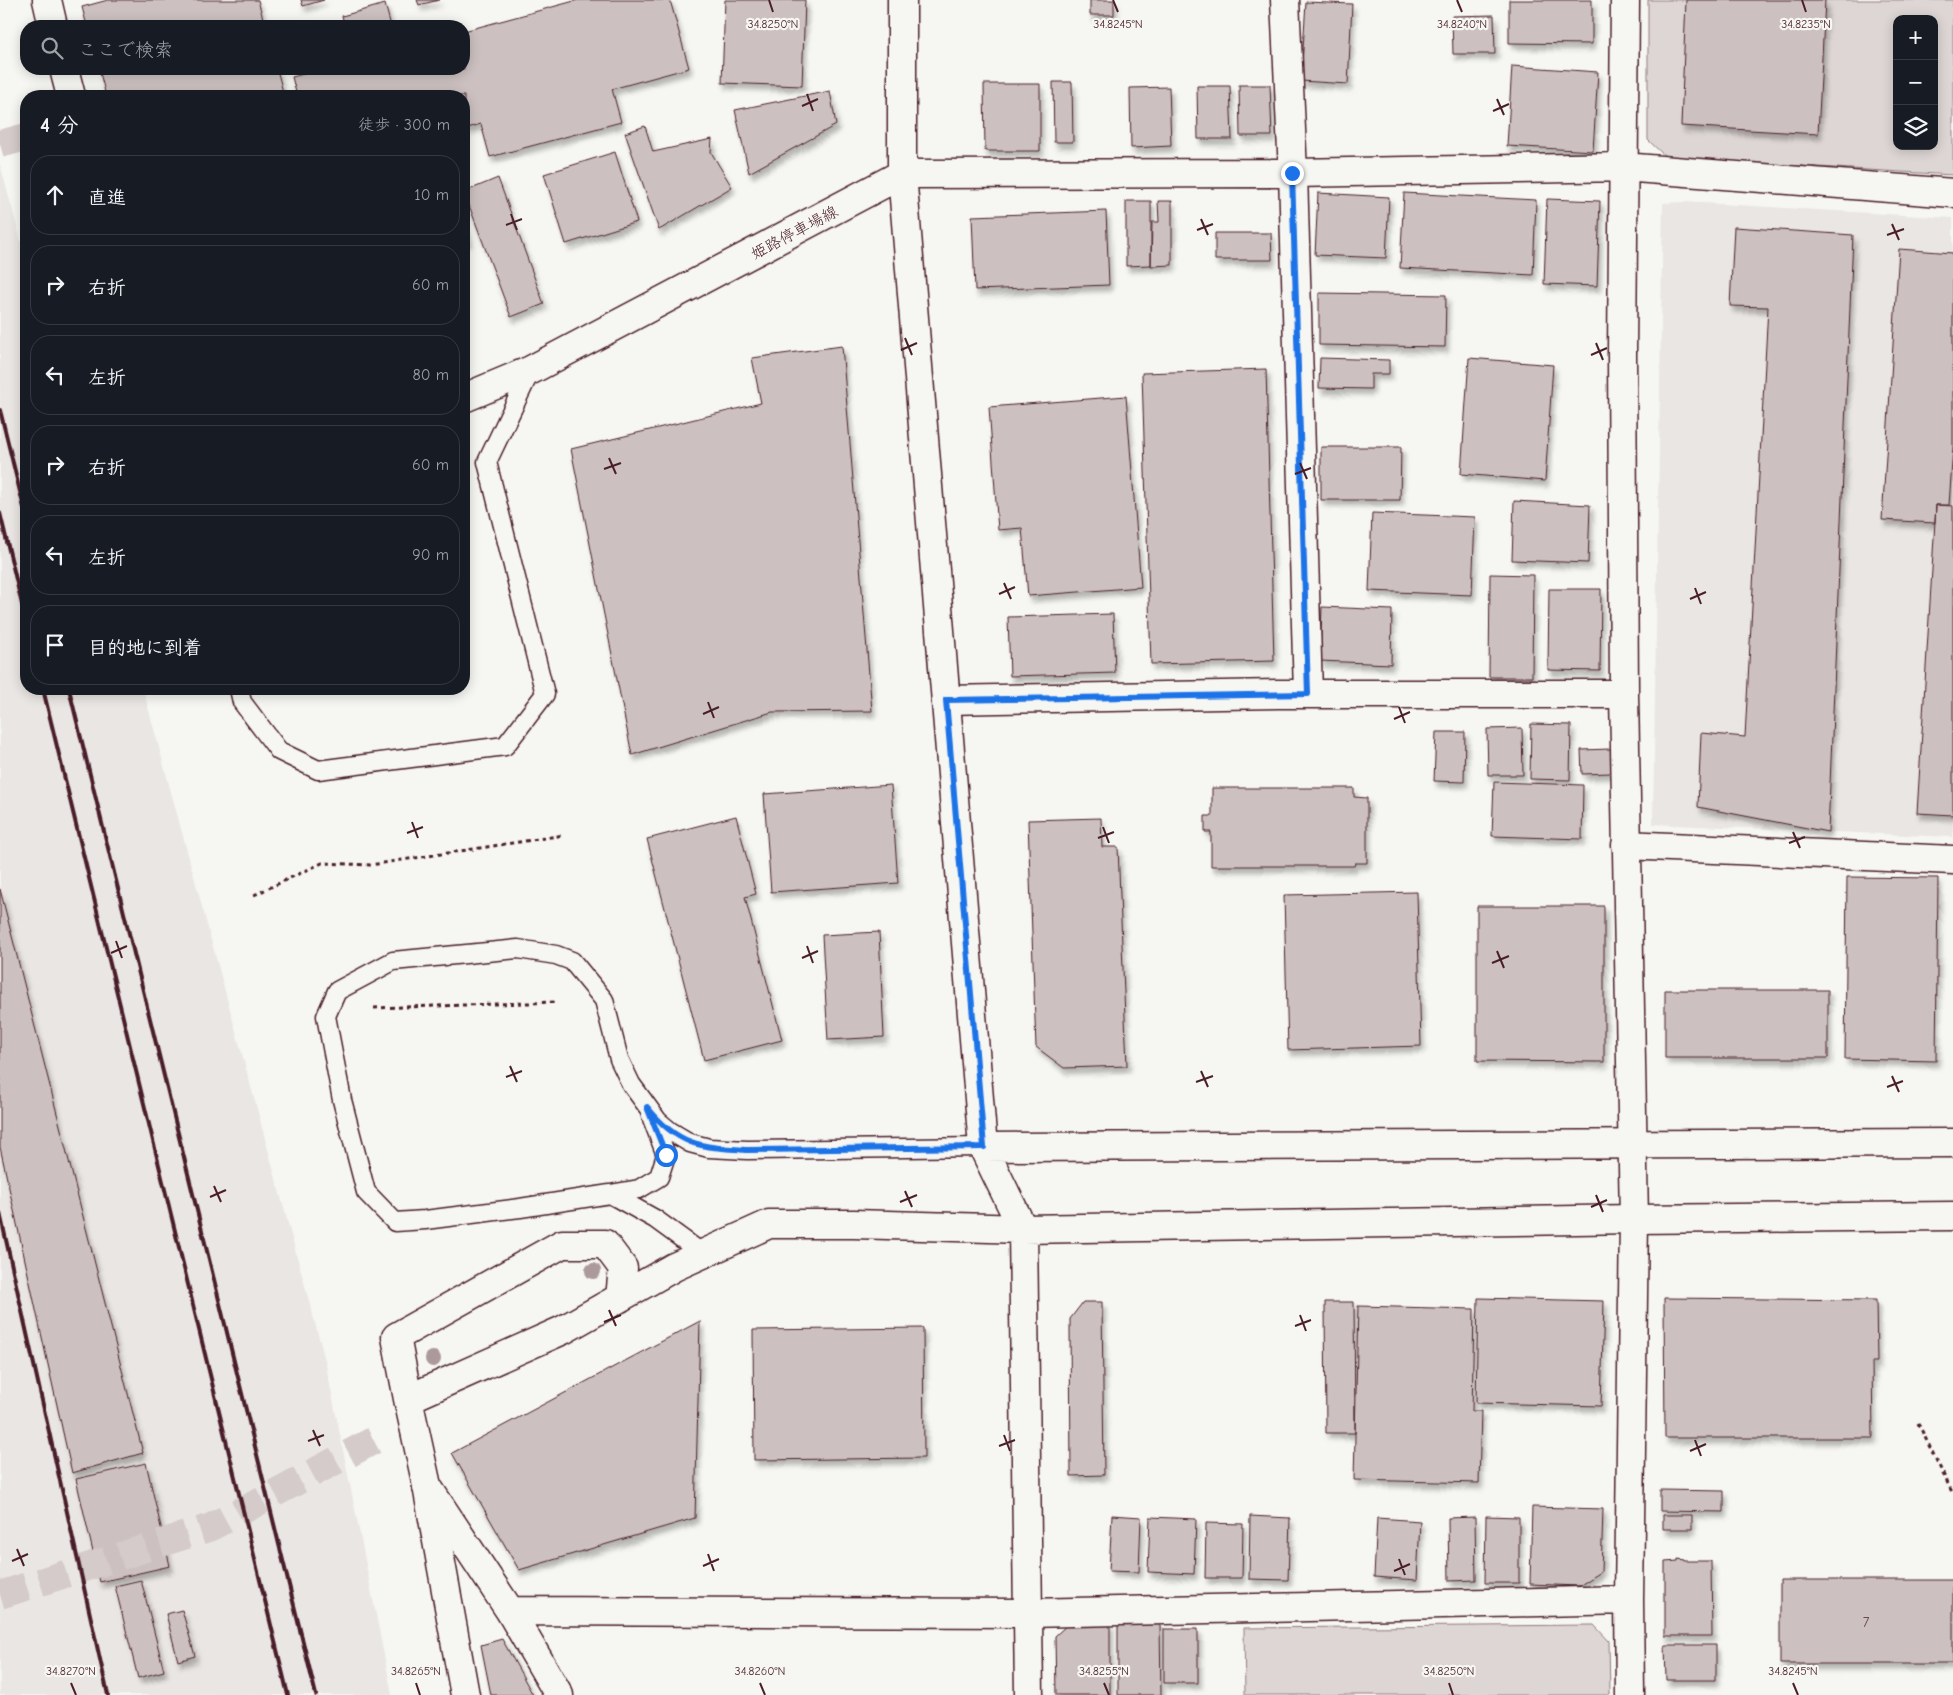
<!DOCTYPE html>
<html lang="ja">
<head>
<meta charset="utf-8">
<style>
  body { margin:0; font-family:"Comic Neue","Klee One",sans-serif; background:#242831; color:#f1f3f6 }
  .controls { position:absolute; right:15px; top:15px; display:grid; overflow:hidden; border-radius:10px; box-shadow:0 2px 12px #0003 }
  .controls button { width:45px; height:45px; display:grid; place-items:center; padding:0; border:0; border-bottom:1px solid #363941; background:#171b24; color:#f1f3f6; font:25px sans-serif }
  .stop { position:absolute; width:15px; height:15px; margin:-11px; border:4px solid #1a73e8; border-radius:50%; background:#fff }
  .stop.end { background:#1a73e8; border-color:#fff; box-shadow:0 1px 5px #0008 }
  .list { margin:0; padding:0; list-style:none }
  h2 { display:flex; justify-content:space-between; align-items:center; height:65px; margin:0; padding:0 20px; font-size:21px }
  h2 small { font-size:16px; font-weight:400; color:#9ea1a6 }
  .list li { display:grid; grid-template-columns:32px 1fr auto; gap:15px; align-items:center; box-sizing:border-box; height:80px; margin:0 10px 10px; padding:0 10px; border:1px solid #363941; border-radius:20px }
  .list b { display:block; font-size:19px; white-space:nowrap }
  .list em { font-size:16px; font-style:normal; color:#9ea1a6 }
  .icon { flex:none; width:28px; height:28px; fill:none; stroke:currentColor; stroke-width:2; stroke-linecap:round; stroke-linejoin:round }
  .map { position:relative; flex:none; width:1953px; height:1695px; overflow:hidden }
  .search { position:absolute; background:#171b24; box-shadow:0 2px 12px #0003; left:20px; top:20px; width:450px; height:55px; display:flex; align-items:center; gap:12px; box-sizing:border-box; padding:0 18px; border-radius:20px; color:#9ea1a6; font-size:19px }
  .panel { position:absolute; background:#171b24; box-shadow:0 2px 12px #0003; left:20px; top:90px; width:450px; height:605px; border-radius:20px }
  .map>svg:first-child { display:block }
</style>
</head>
<body>
<div class="map">
<svg width="1953" height="1695" viewBox="0 0 1953 1695">
  <defs>
    <filter id="shadow"><feDropShadow dx="3" dy="5.5" stdDeviation="2.5" flood-color="#0004"/></filter>
  </defs>
  <rect width="100%" height="100%" fill="#f6f6f2"/>
  <filter id="ink" filterUnits="userSpaceOnUse"><feTurbulence type="fractalNoise" baseFrequency=".02" numOctaves="2"/><feDisplacementMap in="SourceGraphic" scale="10" xChannelSelector="R" yChannelSelector="G"/><feConvolveMatrix kernelMatrix="1 2 1 2 8 2 1 2 1" color-interpolation-filters="sRGB"/></filter>
  <g filter="url(#ink)">
    <!-- built -->
    <path fill="#e9e6e3" d="M0 164 26 260V689H143L325 1360 392 1695H0Z
      M1685 202 1953 218V837L1653 824 1663 203Z"/>
    <!-- green -->
    <path fill="#ddd6d5" stroke="#947a80" fill-rule="evenodd" d="M1648 0H1953V175L1667 158 1648 140ZM1897 19H1934V146H1897Z
      M1594 1625 1609 1641 1610 1695H1245L1244 1628Z"/>
    <!-- building -->
    <path fill="#ccc1c0" stroke="#4a1f2b" filter="url(#shadow)" d="M108 0H258L265 26H87L82 7Z
      M301 0H324L303 6Z
      M417 0H439L419 5Z
      M578 0H670L689 68 612 89 621 122 490 157 481 124 464 129V96H297L292 77 323 69H464V31Z
      M725 0H805L802 86 722 83Z
      M1090 0H1114V15H1090Z
      M1509 0H1592V44L1509 43Z
      M1686 0H1825L1818 134 1681 126Z
      M1306 2 1352 4 1348 84 1301 81Z
      M385 4 391 26H345L342 16Z
      M1494 15 1495 54H1453L1452 16Z
      M1512 66 1598 72 1593 151 1507 146Z
      M99 69H277L284 96H106Z
      M1053 82H1072L1073 142H1054Z
      M984 84H1040V151H985Z
      M1239 85H1270L1272 136H1240Z
      M1197 86H1230L1232 139H1198Z
      M1169 87 1171 146 1131 148 1130 88Z
      M830 91 836 125 749 173 735 110Z
      M645 126 653 152 712 139 711 152 732 187 659 230 625 133Z
      M615 152 637 222 566 244 544 174Z
      M498 178 544 304 511 317 464 192Z
      M1318 193 1389 197 1386 258 1315 255Z
      M1404 193 1536 200 1533 275 1400 268Z
      M1547 199 1600 201 1597 286 1544 284Z
      M1126 201H1151V265L1126 266Z
      M1158 201H1172V265L1151 266 1152 222H1159Z
      M1106 211 1109 285 975 290 972 216Z
      M464 224 469 240 464 241Z
      M1734 227 1853 235 1828 832 1698 807 1701 733 1745 737 1768 307 1730 306Z
      M1215 233H1271L1272 260H1215Z
      M1899 249 1953 253V447L1949 505H1936L1935 523 1882 520Z
      M1319 293 1446 295 1445 347 1319 345Z
      M842 346 872 711 772 712 632 755 571 449 761 403 752 358Z
      M1320 358 1389 360V374H1371V389L1319 388Z
      M1469 358 1553 365 1545 481 1461 474Z
      M1266 369 1274 661 1151 664 1142 373Z
      M1126 396 1141 587 1028 596 1022 528 998 530 989 407Z
      M1321 447H1401L1400 500H1321Z
      M1514 501 1590 505 1588 563 1512 560Z
      M1936 505 1953 506V815L1917 813Z
      M1372 513 1475 517 1472 595 1369 591Z
      M1490 574 1533 575 1532 677H1489Z
      M1549 589H1601L1600 671 1548 670Z
      M1322 607 1392 610 1391 664 1320 661Z
      M1113 614 1115 673 1010 676 1008 617Z
      M1531 724 1571 725 1570 780 1530 779Z
      M1522 728 1523 775H1488L1487 729Z
      M1436 732H1465L1464 782 1434 781Z
      M1611 749V773L1582 774 1581 750Z
      M1494 782 1583 785 1582 839 1492 836Z
      M891 785 898 883 771 892 764 794Z
      M1212 788H1354V797L1367 798V863H1355L1354 866H1211V832H1205V816H1212Z
      M736 816 756 894 745 897 782 1040 704 1060 647 839Z
      M1101 818 1102 847H1118L1127 1066 1064 1068 1036 1047 1028 820Z
      M1847 877 1938 878 1936 1061 1845 1059Z
      M0 889 143 1453 72 1473 0 1147Z
      M1417 892 1421 1046 1288 1050 1284 895Z
      M1477 906H1604V1062L1477 1061Z
      M879 932 884 1037 828 1040 822 935Z
      M1665 990H1828V1058H1665Z
      M1478 1298 1604 1301 1601 1406 1476 1403Z
      M1664 1298 1876 1300 1877 1362H1872L1873 1438H1665Z
      M1083 1302H1102L1104 1475 1071 1476 1070 1319Z
      M1325 1302H1354L1355 1433H1326Z
      M1358 1306 1474 1309 1472 1411H1481L1479 1483 1354 1480Z
      M700 1321 695 1518 519 1570 452 1453Z
      M923 1328 924 1458 754 1460 753 1330Z
      M146 1463 170 1566 100 1582 76 1479Z
      M1660 1490 1724 1491V1512L1660 1511Z
      M1532 1507 1603 1509 1601 1572 1579 1586 1530 1584Z
      M1112 1515 1141 1517 1139 1572 1109 1571Z
      M1663 1515H1692V1529H1663Z
      M1250 1516 1290 1518 1288 1580 1249 1579Z
      M1486 1516 1519 1517V1583H1485Z
      M1150 1517 1196 1519 1194 1574 1148 1572Z
      M1475 1517 1476 1580 1449 1581 1448 1518Z
      M1377 1518 1420 1521 1417 1580 1374 1577Z
      M1206 1523 1243 1524 1242 1578H1205Z
      M1678 1559 1685 1560V1561H1711L1712 1636H1665V1562L1678 1561Z
      M141 1580 164 1671 138 1678 115 1586Z
      M1780 1580H1953V1664H1780Z
      M182 1610 195 1656 178 1661 166 1614Z
      M1118 1622 1160 1623 1161 1695H1118Z
      M1110 1623V1695H1056L1055 1636 1068 1624Z
      M1164 1629H1198V1683H1164Z
      M502 1639 533 1695H491L481 1645Z
      M1665 1645H1716V1680H1666Z"/>
    <g fill="none" stroke-linecap="round" stroke-linejoin="round">
      <!-- street-tunnel -->
      <path stroke="#d4cbca" stroke-width="28" stroke-dasharray="28 14" stroke-linecap="butt" d="M0 144 26 137
        M0 1595 211 1527 382 1436"/>
      <!-- lane casing -->
      <g stroke="#4a1f2b" stroke-width="21">
        <path id="lane" d="M239 689 242 702 279 751 318 770 505 746 545 694 487 462 531 370
          M610 1194 639 1189 659 1177 666 1155 651 1116
          M703 1254 655 1219 610 1194 520 1208 425 1220 395 1222 366 1192 342 1100 326 1016 337 991 393 961 518 949 556 955 572 961 604 1000 619 1059 631 1084 658 1121 670 1131 690 1143 709 1148 747 1150 983 1147"/>
      </g>
      <!-- street casing -->
      <g stroke="#4a1f2b" stroke-width="31">
        <path id="street" d="M1285 0 1293 173 1308 694
          M1625 0 1622 354 1624 694 1634 1219 1629 1600 1630 1695
          M902 174 1293 173 1623 167 1953 193
          M946 700 1278 694H1624
          M1626 845 1953 860
          M427 1486 510 1611 559 1695
          M510 1611 1028 1613 1629 1600"/>
      </g>
      <!-- secondary casing -->
      <g stroke="#4a1f2b" stroke-width="31">
        <path id="secondary" d="M47 0 53 26
          M902 0V174L983 1147 1023 1229 1029 1695
          M64 69 71 96
          M464 398 531 370 902 174
          M983 1147 1953 1143
          M620 1298 623 1268 605 1244H562L396 1337 408 1399 563 1330 674 1267 769 1224H854L1023 1229 1634 1219 1953 1216
          M408 1399 427 1486 465 1695"/>
      </g>
      <!-- path -->
      <path stroke="#4a1f2b" stroke-width="3" stroke-dasharray="4 4" stroke-linecap="butt" d="M254 895 322 863 370 865 564 835
        M374 1008 557 1002
        M1918 1423 1953 1494"/>
      <!-- lane -->
      <use href="#lane" stroke="#f6f6f2" stroke-width="18"/>
      <!-- street -->
      <use href="#street" stroke="#f6f6f2" stroke-width="28"/>
      <!-- secondary -->
      <use href="#secondary" stroke="#f6f6f2" stroke-width="28"/>
      <!-- rail -->
      <path stroke="#4a1f2b" stroke-width="4" d="M0 410 26 516
        M0 513 26 621
        M43 689 288 1695
        M69 689 316 1695
        M0 1213 108 1695"/>
    </g>
    <!-- trees -->
    <g fill="#ac999c">
      <circle cx="593" cy="1271" r="8"/>
      <circle cx="433" cy="1359" r="8"/>
    </g>
  </g>
  <g fill="none" stroke-linecap="round" stroke-linejoin="round" filter="url(#ink)">
    <!-- route -->
    <path stroke="#1a73e8" stroke-width="6" d="M666 1155 647 1107C678 1146 700 1147 747 1150L984 1147 946 700 1308 694 1292 173"/>
  </g>
  <!-- ticks -->
  <path fill="none" stroke="#4a1f2b" stroke-width="2" d="M769 0 773 12M1113 0 1118 12M1457 0 1462 12M1802 0 1806 12M807 94 813 111M1497 99 1504 115M802 106 818 99M1493 111 1509 104M511 214 517 230M1201 219 1208 235M1892 224 1899 240M506 225 522 219M1197 230 1213 224M1887 235 1904 229M905 338 912 355M1596 343 1603 360M901 350 917 343M1591 355 1607 348M609 458 616 474M1300 463 1307 479M604 469 621 463M1295 474 1311 468M1004 583 1011 599M1695 588 1701 604M999 594 1015 587M1690 599 1706 592M708 702 714 718M1399 707 1405 723M703 714 719 707M1394 719 1410 712M412 822 418 838M1103 827 1109 843M1793 832 1800 848M407 833 423 827M1098 838 1114 832M1789 843 1805 837M116 941 122 958M807 946 813 963M1497 951 1504 968M111 953 127 946M802 958 818 951M1492 963 1509 956M510 1066 517 1082M1201 1071 1208 1087M1892 1076 1899 1092M506 1077 522 1071M1196 1082 1213 1076M1887 1087 1903 1081M214 1186 221 1202M905 1191 912 1207M1596 1195 1603 1212M210 1197 226 1190M900 1202 917 1195M1591 1207 1607 1200M609 1310 616 1326M1300 1315 1306 1331M604 1322 621 1315M1295 1326 1311 1320M313 1430 320 1446M1004 1435 1010 1451M1695 1440 1701 1456M308 1441 324 1435M999 1446 1015 1440M1690 1451 1706 1444M17 1549 24 1566M708 1554 714 1571M1399 1559 1405 1575M12 1561 28 1554M703 1566 719 1559M1394 1571 1410 1564M71 1683 76 1695M416 1683 420 1695M760 1683 765 1695M1104 1683 1109 1695M1449 1683 1453 1695M1793 1683 1798 1695"/>
  <g text-anchor="middle" stroke-width="4.5" stroke-linejoin="round" paint-order="stroke">
    <!-- number labels -->
    <g font-size="14" fill="#6a4850">
      <text x="1866" y="1627">7</text>
    </g>
    <!-- street labels -->
    <g font-size="16" fill="#4a1f2b" stroke="#f6f6f2">
      <text transform="translate(794 232) rotate(-28)" y="6">姫路停車場線</text>
    </g>
  </g>
  <g font-size="12" text-anchor="middle" fill="#4a1f2b" stroke="#f6f6f2" stroke-width="4.5" stroke-linejoin="round" paint-order="stroke">
    <text x="773" y="28">34.8250°N</text>
    <text x="1118" y="28">34.8245°N</text>
    <text x="1462" y="28">34.8240°N</text>
    <text x="1806" y="28">34.8235°N</text>
    <text x="71" y="1675">34.8270°N</text>
    <text x="416" y="1675">34.8265°N</text>
    <text x="760" y="1675">34.8260°N</text>
    <text x="1104" y="1675">34.8255°N</text>
    <text x="1449" y="1675">34.8250°N</text>
    <text x="1793" y="1675">34.8245°N</text>
  </g>
</svg>
<div class="controls">
<button>+</button>
<button>−</button>
<button><svg class="icon" aria-label="layers" viewBox="0 0 24 24"><path d="M12 4l9 5-9 5-9-5zM3 14l9 5 9-5"/></svg></button>
</div>
<div class="stop" style="left:666px;top:1155px"></div>
<div class="stop end" style="left:1292px;top:173px"></div>
<div class="search"><svg class="icon" aria-label="search" viewBox="0 0 24 24"><circle cx="10" cy="10" r="6"/><path d="M15 15l6 6"/></svg>ここで検索</div>
<section class="panel">
<h2>4 分<small>徒歩 · 300 m</small></h2>
<ul class="list">
<li><svg class="icon" aria-label="ahead" viewBox="0 0 24 24"><path d="M12 20V5M6 11l6-6 6 6"/></svg><div><b>直進</b></div><em>10 m</em></li>
<li><svg class="icon" aria-label="right" viewBox="0 0 24 24"><path d="M7 20v-9h11M14 6l5 5-5 5"/></svg><div><b>右折</b></div><em>60 m</em></li>
<li><svg class="icon" aria-label="left" viewBox="0 0 24 24"><path d="M17 20v-9H6M10 6l-5 5 5 5"/></svg><div><b>左折</b></div><em>80 m</em></li>
<li><svg class="icon" aria-label="right" viewBox="0 0 24 24"><path d="M7 20v-9h11M14 6l5 5-5 5"/></svg><div><b>右折</b></div><em>60 m</em></li>
<li><svg class="icon" aria-label="left" viewBox="0 0 24 24"><path d="M17 20v-9H6M10 6l-5 5 5 5"/></svg><div><b>左折</b></div><em>90 m</em></li>
<li><svg class="icon" aria-label="arrive" viewBox="0 0 24 24"><path d="M6 21V4h12l-3 4 3 4H6"/></svg><div><b>目的地に到着</b></div></li>
</ul>
</section>
</div>
</body>
</html>
